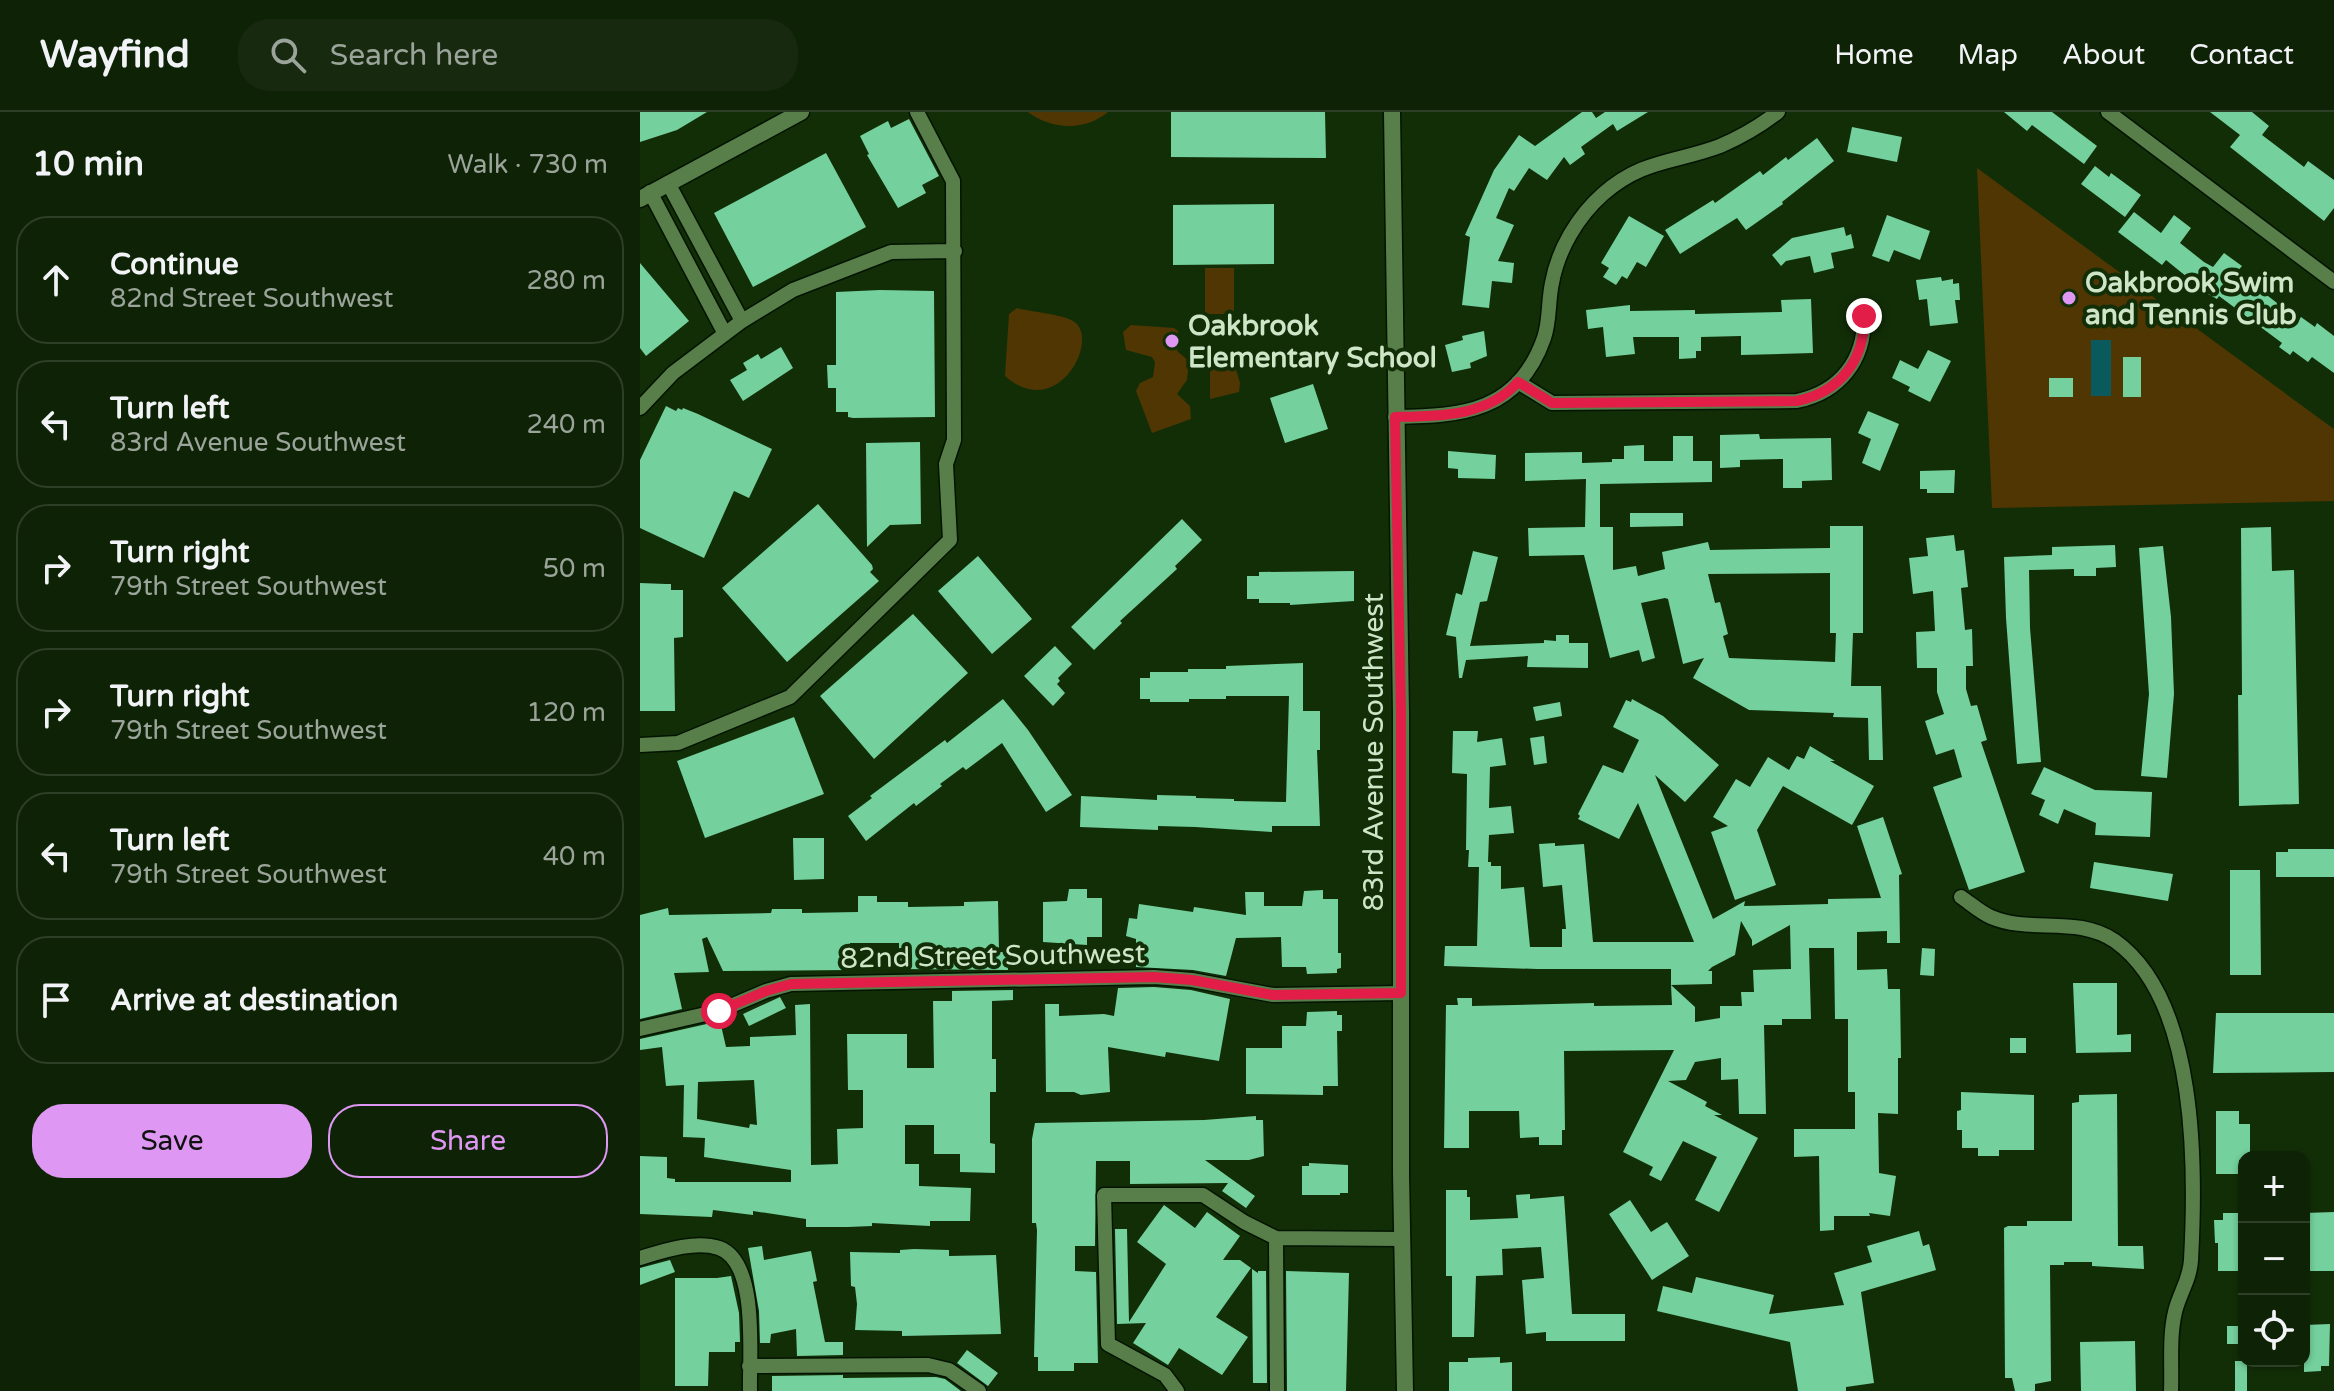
<!DOCTYPE html>
<html lang="en">
<head>
<meta charset="utf-8">
<style>
  body { margin:0; font-family:"Varela Round",sans-serif; background:#172a0f; color:#f1f3f6 }
  .controls { position:absolute; right:24px; bottom:24px; display:grid; overflow:hidden; border-radius:16px; box-shadow:0 2px 6px #0004 }
  .controls button { width:72px; height:72px; display:grid; place-items:center; padding:0; border:0; border-bottom:2px solid #2e3f27; background:#0e2205; color:#f1f3f6; font:40px sans-serif }
  .stop { position:absolute; width:24px; height:24px; margin:-18px; border:6px solid #e11d48; border-radius:50%; background:#fff }
  .stop.end { background:#e11d48; border-color:#fff; box-shadow:0 2px 8px #0008 }
  .list { margin:0; padding:0; list-style:none }
  h2 { display:flex; justify-content:space-between; align-items:center; height:104px; margin:0; padding:0 32px; font-size:34px }
  h2 small { font-size:26px; font-weight:400; color:#9ba49a }
  .list li { display:grid; grid-template-columns:52px 1fr auto; gap:24px; align-items:center; box-sizing:border-box; height:128px; margin:0 16px 16px; padding:0 16px; border:2px solid #2e3f27; border-radius:32px }
  .list b { display:block; font-size:30px; white-space:nowrap }
  .list p { margin:0; font-size:26px; white-space:nowrap; color:#9ba49a }
  .list em { font-size:26px; font-style:normal; color:#9ba49a }
  .actions { display:flex; gap:16px; padding:24px 32px }
  .actions a { flex:1; padding:18px 0; border:2px solid #de98f3; border-radius:32px; text-align:center; font-size:28px; color:#de98f3 }
  .actions .main { background:#de98f3; color:#111 }
  .icon { flex:none; width:44px; height:44px; fill:none; stroke:currentColor; stroke-width:2; stroke-linecap:round; stroke-linejoin:round }
  .map { position:relative; flex:none; width:1694px; height:1279px; overflow:hidden }
  header { display:flex; align-items:center; gap:48px; box-sizing:border-box; height:112px; padding:0 40px; background:#0e2205; border-bottom:2px solid #2e3f27 }
  header strong { font-size:38px }
  nav { display:flex; gap:44px; margin-inline-start:auto; font-size:28px }
  .search { width:560px; height:72px; background:#172a0f; display:flex; align-items:center; gap:20px; box-sizing:border-box; padding:0 28px; border-radius:32px; color:#9ba49a; font-size:30px }
  main { display:flex }
  aside { flex:1; background:#0e2205 }
  .map>svg:first-child { display:block }
</style>
</head>
<body>
<header>
<strong>Wayfind</strong>
<div class="search"><svg class="icon" aria-label="search" viewBox="0 0 24 24"><circle cx="10" cy="10" r="6"/><path d="M15 15l6 6"/></svg>Search here</div>
<nav><a>Home</a><a>Map</a><a>About</a><a>Contact</a></nav>
</header>
<main>
<aside>
<h2>10 min<small>Walk · 730 m</small></h2>
<ul class="list">
<li><svg class="icon" aria-label="ahead" viewBox="0 0 24 24"><path d="M12 20V5M6 11l6-6 6 6"/></svg><div><b>Continue</b><p>82nd Street Southwest</p></div><em>280 m</em></li>
<li><svg class="icon" aria-label="left" viewBox="0 0 24 24"><path d="M17 20v-9H6M10 6l-5 5 5 5"/></svg><div><b>Turn left</b><p>83rd Avenue Southwest</p></div><em>240 m</em></li>
<li><svg class="icon" aria-label="right" viewBox="0 0 24 24"><path d="M7 20v-9h11M14 6l5 5-5 5"/></svg><div><b>Turn right</b><p>79th Street Southwest</p></div><em>50 m</em></li>
<li><svg class="icon" aria-label="right" viewBox="0 0 24 24"><path d="M7 20v-9h11M14 6l5 5-5 5"/></svg><div><b>Turn right</b><p>79th Street Southwest</p></div><em>120 m</em></li>
<li><svg class="icon" aria-label="left" viewBox="0 0 24 24"><path d="M17 20v-9H6M10 6l-5 5 5 5"/></svg><div><b>Turn left</b><p>79th Street Southwest</p></div><em>40 m</em></li>
<li><svg class="icon" aria-label="arrive" viewBox="0 0 24 24"><path d="M6 21V4h12l-3 4 3 4H6"/></svg><div><b>Arrive at destination</b></div></li>
</ul>
<div class="actions"><a class="main">Save</a><a>Share</a></div>
</aside>
<div class="map">
<svg width="1694" height="1279" viewBox="0 0 1694 1279">
  <rect width="100%" height="100%" fill="#122e07"/>
  <!-- green -->
  <path fill="#503603" d="M388 0H468C446 19 411 18 388 0Z
    M1337 56 1694 317V389L1352 396Z
    M565 156H594V202H565Z
    M377 196C392 200 421 202 433 209 462 226 417 311 365 264L369 202Z
    M491 213 534 216 538 219 537 239 549 249 547 268 537 282 550 294 551 307 512 321 496 279 500 271 513 265 515 250 512 245 486 238 483 220Z
    M570 241H591L600 271 599 280 570 287Z"/>
  <!-- water -->
  <path fill="#0a595c" d="M1451 228H1471V284H1451Z"/>
  <!-- building -->
  <path fill="#74d09d" fill-rule="evenodd" d="M0 0H67L37 18 0 30Z
    M531 0H685L686 46 531 45Z
    M942 0H952L956 6 965 0H1008L977 19 973 12 941 35 945 42 930 53 924 45 907 68 889 56 874 79 869 76 856 106 874 113 858 149 874 151 872 171 852 169 849 196 822 193 830 125 825 123 854 58 879 23 895 34Z
    M1364 0H1412L1457 34 1444 52 1392 13 1387 19Z
    M1570 0H1612L1629 14 1622 23 1664 55 1668 49 1694 68V96L1684 109 1590 35 1600 23Z
    M269 7 299 64 282 73 286 81 258 96 227 43 229 42 220 24 248 9 251 16Z
    M1212 15 1262 25 1257 50 1207 40Z
    M1177 26 1194 49 1142 90 1143 92 1106 118 1097 106 1040 142 1025 118 1073 88 1075 91 1120 59 1123 63 1146 45 1148 48Z
    M186 41 226 115 113 175 74 101Z
    M1455 54 1469 65 1471 61 1501 83 1485 105 1441 72Z
    M634 92V152L533 153V93Z
    M1494 100 1521 121 1534 103 1551 116 1540 131 1564 150 1573 155 1584 141 1602 154 1597 160 1659 208 1661 205 1675 215 1677 211 1694 224V261L1672 245 1668 250 1653 239 1650 243 1639 235 1642 231 1579 184 1577 187 1568 182 1526 148 1522 153 1478 120Z
    M1247 103 1290 119 1280 148 1254 138 1249 150 1232 144Z
    M989 104 1024 124 1006 155 997 150 987 167 982 164 976 173 963 165 969 156 961 151Z
    M1204 115 1206 124 1211 122 1214 136 1191 141 1194 156 1174 161 1170 144 1146 149 1141 154 1132 143 1152 126Z
    M0 151 49 209 6 244 0 236Z
    M1301 165 1302 169 1313 167V172L1319 171 1320 188H1315L1318 211 1290 214 1287 187 1279 188 1276 168Z
    M240 178 294 179 295 305 213 306 208 305V300H196V276H188L187 253H196V180Z
    M1171 187 1173 241 1101 243V224L1061 225V239H1056V246L1039 247V225H993L995 242 966 245 963 215 948 217 946 198 990 193V199L1055 198V202L1142 200 1141 188Z
    M844 219 847 244 830 251 831 256 812 260 805 233 823 228 822 224Z
    M141 235 153 256 103 289 90 268 107 258 103 251 118 242 121 247Z
    M1288 238 1311 249 1290 290 1268 279 1270 275 1252 266 1260 248 1278 257Z
    M1483 245H1501V285H1483Z
    M1409 266H1433V285H1409Z
    M673 272 688 317 645 331 630 286Z
    M26 294 36 299 38 296 42 298 43 296 58 302 132 337 109 386 94 379 64 446 0 416V348Z
    M1228 299 1259 312 1240 359 1222 351 1231 327 1218 321Z
    M1119 322 1120 327 1191 326 1192 368 1162 369V376H1143V347L1100 348V355L1080 356V323Z
    M1033 324H1053V349H1072V370L960 372V415H973V458L996 454 998 464 1025 457 1022 440 1068 430 1070 438 1190 436V414H1223V521H1213L1211 574H1241L1243 648H1229L1228 606 1193 605 1194 601 1109 598 1053 566 1064 546 1043 552 1028 487 1025 486 1001 491 1015 546 1002 550 999 538 970 546 944 443 889 444 888 416 945 415 946 367 885 369V341L942 340V351L972 350V347H984V334L1004 333V349H1033ZM1190 461V521H1196L1195 550 1089 546 1083 524 1088 522 1080 490 1075 491 1068 462Z
    M280 330 281 412 250 413 227 435 226 331Z
    M808 339 856 343 855 367 818 366V357L808 356Z
    M1315 358 1314 381H1287V377H1280V359Z
    M178 392 232 453 233 457 230 460 239 469 147 550 82 476Z
    M990 401H1043V414L990 415Z
    M542 407 562 428 535 454 537 457 480 509 482 511 454 538 431 515Z
    M1631 415 1632 459 1654 458 1659 692 1599 694 1598 583H1602L1601 416Z
    M1314 423 1316 439 1324 438 1328 475 1321 476 1325 518 1332 517 1333 554H1326V577L1331 594 1337 593 1347 628 1341 630 1385 760 1329 778 1293 675 1322 665 1314 637 1296 643 1285 609 1304 602 1297 580V556H1277L1276 520 1295 519 1293 479 1273 482 1269 446 1288 444 1286 426Z
    M1475 433 1476 455 1456 456V464H1434V457L1389 458 1390 516 1401 650 1377 652 1366 506 1364 445 1412 443V435Z
    M1523 434 1531 505 1534 582 1527 666 1501 664 1509 582 1499 436Z
    M833 439 858 445 847 489 840 490 830 534 904 531V528L916 529V523H929V531H948V556L887 555 888 544 826 548 822 566H819L816 525 806 523 816 481 822 483Z
    M338 444 392 507 352 542 298 479Z
    M714 459V489L650 493V491H619V487H607V464H619V460Z
    M0 471 26 472H31V478H43V525L34 526 35 599H0Z
    M273 502 328 561 234 647 180 584Z
    M415 534 432 552 418 566 420 569 417 572 425 581 413 594 384 564Z
    M663 551V599H680V638H677L680 714H632V720L555 715 518 714V718L440 715 441 684 517 688V683L556 684V686L594 687V689L646 690 649 584H586V587H549V590H510V587H500V566H510V560H548V557H586V554Z
    M363 587 388 618 432 683 406 700 362 631 326 658 323 655 300 672 302 674 276 694 274 691 226 729 208 704 232 686 230 684 305 628 307 631Z
    M992 587 1023 604 1079 653 1045 690 1015 663 1073 807 1105 789 1104 794 1188 792V787L1241 786 1217 714 1243 705 1262 762 1259 763 1260 831H1247V819L1217 820V858L1247 857 1248 877H1260L1261 946H1258V1002L1238 1001 1239 1061 1256 1064 1250 1104 1229 1101 1230 1104H1194V1118L1180 1119 1179 1044 1154 1045V1017H1215V980H1208V907H1195L1194 836H1169L1171 907H1142V913H1124L1126 1002H1099L1098 967 1081 968V946L1055 950 1046 968 1028 969 1067 990 1065 994 1082 1003H1074L1118 1026 1079 1100 1055 1088 1077 1045 1043 1029 1021 1069 1009 1063 1013 1055 983 1040 1034 938 924 939 925 1018H922V1033H899V1025L880 1026 879 999H829V1036H804L806 893H818L817 886H832V894L954 891V894L1032 893 1031 873 1055 895V910L1080 906V894H1102L1101 880H1114L1113 858 1151 857 1150 813 1112 834V828L1101 809 1095 843 1072 855 1068 859H1072V872L1031 873V857H897L804 854 805 834H837L839 755H828L829 738H826L827 662 812 661 813 619H838L837 630 862 626 866 653 850 655 849 696 871 694 874 721 849 723 848 750H851V754H861V777L884 775 890 835H922V817H926L922 773 903 775 899 732 915 731V734L944 732 953 830H1054L998 691 979 727 938 707 940 704 938 702 963 653 983 661 999 628 973 615 986 588 991 590Z
    M920 590 922 604 896 609 893 595Z
    M154 605 184 682 65 726 37 649Z
    M904 624 907 651 894 653 890 626Z
    M1170 634 1195 649H1190L1234 674 1212 713 1143 674 1117 718 1136 773 1095 788 1071 720 1088 714 1073 705 1096 667 1110 675 1128 645 1149 658 1157 644 1164 647Z
    M1404 655 1455 678 1512 680 1510 725 1455 723 1456 711 1424 697 1418 712 1399 703 1405 688 1391 682Z
    M153 726H184V767L154 768Z
    M1648 737H1694V765H1636V740H1648Z
    M1454 750 1533 762 1528 789 1450 776Z
    M1590 758H1620L1621 863H1590Z
    M429 777H447V786H462V825H447V833L403 830V790L427 789Z
    M683 778V787H698V841H701V856L697 857V861L667 862 666 855H642L641 825 596 826 586 864 553 858 496 855V827L486 824 489 806 497 807 499 792 553 800 554 795 606 803 605 780H624V794H662L664 779Z
    M218 784H237V790H268V795L324 794V790L358 789 359 840H367L368 858 259 857V831H210L211 858 83 859 67 825 62 827 69 860 34 861 42 897 0 907V803L28 796 29 803 131 801 132 797H162V801L218 800Z
    M1282 836 1295 837 1294 864 1280 863Z
    M1433 871H1477V923L1491 922V940L1436 941Z
    M514 875 551 878 590 887 579 949 526 940 525 945 468 935 470 980 441 983 434 980H406L405 892H419V904L464 902 474 904 478 876Z
    M373 878V888L352 889V947H356V980H350V1031L355 1032V1061L320 1060V1042H294V1013H265V1052H279V1074L331 1076 330 1109H290V1114L232 1111V1114L208 1115H166V1107L113 1099V1103L73 1098 72 1105 0 1102V1044L27 1045V1066L35 1067V1070H151V1058L64 1045 65 1026 43 1025 44 973 26 974 22 935 0 938V927L80 909 86 935 110 934V925L156 923 155 893 170 892 171 1053 198 1052 197 1017 223 1016V978H208L207 922H267V956H294L293 889H312V879ZM114 968 117 1013 110 1012 109 1016 57 1007 58 970Z
    M140 885 146 896 109 914 103 902Z
    M697 899V903H702V919H697L698 974H683V983L606 982V936H642V914H666L667 900Z
    M1576 901H1694V960L1573 961Z
    M1370 926H1386V941H1370Z
    M1321 980 1394 983V1038H1359V1044H1338V1036H1322V1018H1317V999L1321 998Z
    M1477 982 1478 1134H1503L1504 1157 1452 1154V1150H1424V1153H1410L1411 1269 1395 1272V1279H1375L1372 1266H1365L1364 1116 1368 1114H1387V1109H1432V991L1439 990V983Z
    M1576 999H1599V1012H1610V1045L1599 1048V1062H1576Z
    M616 1004V1008H623L624 1044 609 1048H565L615 1084 606 1096 582 1079 588 1071 490 1072V1049H456L455 1134H435V1159L456 1160 458 1251H434V1259H398V1245H394L397 1118 396 1111H392V1027L395 1011 564 1008Z
    M669 1051 708 1053V1081H700V1083H662V1054H669Z
    M806 1078H827V1085H830V1108L878 1106 876 1083 890 1082V1087L924 1084 932 1202H985V1229H906V1220L886 1222 882 1168 904 1166 901 1135 862 1137 863 1163 836 1164 834 1225H812V1164H806Z
    M990 1088 1011 1120 1027 1110 1049 1144 1012 1168 969 1102Z
    M524 1093 555 1116 567 1100 600 1124 583 1148H600L611 1156 576 1205 608 1225 582 1263 539 1236 528 1253 493 1231 506 1211 477 1212 475 1117H487L489 1210 526 1152 497 1130Z
    M1694 1100V1159H1664V1101Z
    M1583 1101H1604V1159H1578V1131H1575L1574 1108H1583Z
    M1279 1119 1283 1134 1289 1132 1296 1158 1221 1180 1234 1271 1206 1275V1279H1158L1150 1230 1017 1199 1023 1174 1052 1181 1056 1165 1134 1183 1129 1202 1204 1193 1194 1161 1232 1150 1227 1134Z
    M122 1134 124 1148 171 1139 177 1169 173 1170 185 1230H203V1243L157 1244 156 1217 131 1222 130 1231H120L119 1199 108 1136Z
    M274 1137 309 1138V1144L356 1143 361 1222 262 1224V1219L215 1218 217 1192 215 1175 211 1174 210 1140 260 1141V1138Z
    M30 1148 35 1160 0 1173V1156Z
    M612 1157 618 1161V1159H626L627 1271H613Z
    M646 1159 709 1161 706 1279H647Z
    M91 1164 99 1201 100 1230H95V1240H69L68 1274H35V1166H77Z
    M1690 1212 1689 1254H1681V1259L1664 1260V1213Z
    M1587 1214H1604V1232H1587Z
    M1495 1229 1496 1279H1441L1440 1230Z
    M327 1238 358 1261 348 1274 317 1251Z
    M860 1245V1251L872 1250V1279H809V1250H828V1246Z
    M1595 1249H1607V1279H1595Z
    M203 1263V1266L296 1265 305 1267 321 1279H132V1264Z"/>
  <g fill="none" stroke-linecap="round" stroke-linejoin="round">
    <!-- minor casing -->
    <g stroke="#031400" stroke-width="17">
      <path id="minor" d="M1468 0 1694 170
        M28 71 102 209
        M10 80 85 222
        M878 270 912 291 1157 289C1200 280 1225 248 1224 204
        M0 296 33 261 102 209 153 178 251 140 315 139
        M755 305C823 304 878 300 904 226 910 209 908 189 912 171 918 138 937 105 963 82 1003 47 1035 51 1080 34 1101 25 1120 14 1138 0
        M0 633 38 631 150 585 310 428 306 352 314 328 313 69 277 0
        M1321 785C1330 791 1341 801 1351 805 1391 822 1437 803 1475 829 1558 888 1556 1057 1551 1148 1550 1168 1539 1182 1535 1200 1529 1225 1532 1253 1531 1279
        M0 917 79 899 126 879 151 872 514 865 552 868 633 883 761 881
        M636 1126 637 1279
        M0 1146C23 1139 55 1128 79 1136 119 1150 109 1245 110 1279
        M109 1254 288 1253 309 1258 339 1279
        M537 1279 525 1263 468 1232 464 1083H563L604 1110 636 1126 762 1127"/>
    </g>
    <!-- tertiary casing -->
    <g stroke="#031400" stroke-width="19">
      <path id="tertiary" d="M752 0 761 602V1061L765 1279
        M0 87 161 0"/>
    </g>
    <!-- minor -->
    <use href="#minor" stroke="#587f4a" stroke-width="14"/>
    <!-- tertiary -->
    <use href="#tertiary" stroke="#587f4a" stroke-width="16"/>
  </g>
  <g fill="none" stroke-linecap="round" stroke-linejoin="round">
    <!-- route -->
    <path stroke="#e11d48" stroke-width="10" d="M79 899 126 879 151 872 514 865 552 868 633 883 761 881V602L755 305C799 304 847 305 878 270L912 291 1157 289C1200 280 1225 248 1224 204"/>
  </g>
  <!-- markers -->
  <g fill="#de98f3" stroke="#122e07" stroke-width="3">
    <circle cx="1429" cy="186" r="8"/>
    <circle cx="532" cy="229" r="8"/>
  </g>
  <g text-anchor="middle" stroke-width="8" stroke-linejoin="round" paint-order="stroke">
    <!-- poi labels -->
    <g font-size="28" font-weight="bold" fill="#cfe5c8" stroke="#122e07" text-anchor="start">
      <text x="1445" y="180">Oakbrook Swim<tspan x="1445" dy="32">and Tennis Club</tspan></text>
      <text x="548" y="223">Oakbrook<tspan x="548" dy="32">Elementary School</tspan></text>
    </g>
    <!-- street labels -->
    <g font-size="28" fill="#cfe5c8" stroke="#122e07">
      <text transform="translate(733 640) rotate(-90)" y="10">83rd Avenue Southwest</text>
      <text transform="translate(353 843) rotate(-1)" y="10">82nd Street Southwest</text>
    </g>
  </g>
</svg>
<div class="controls">
<button>+</button>
<button>−</button>
<button><svg class="icon" aria-label="locate" viewBox="0 0 24 24"><circle cx="12" cy="12" r="6"/><path d="M12 2v4M12 18v4M2 12h4M18 12h4"/></svg></button>
</div>
<div class="stop" style="left:79px;top:899px"></div>
<div class="stop end" style="left:1224px;top:204px"></div>
</div>
</main>
</body>
</html>
